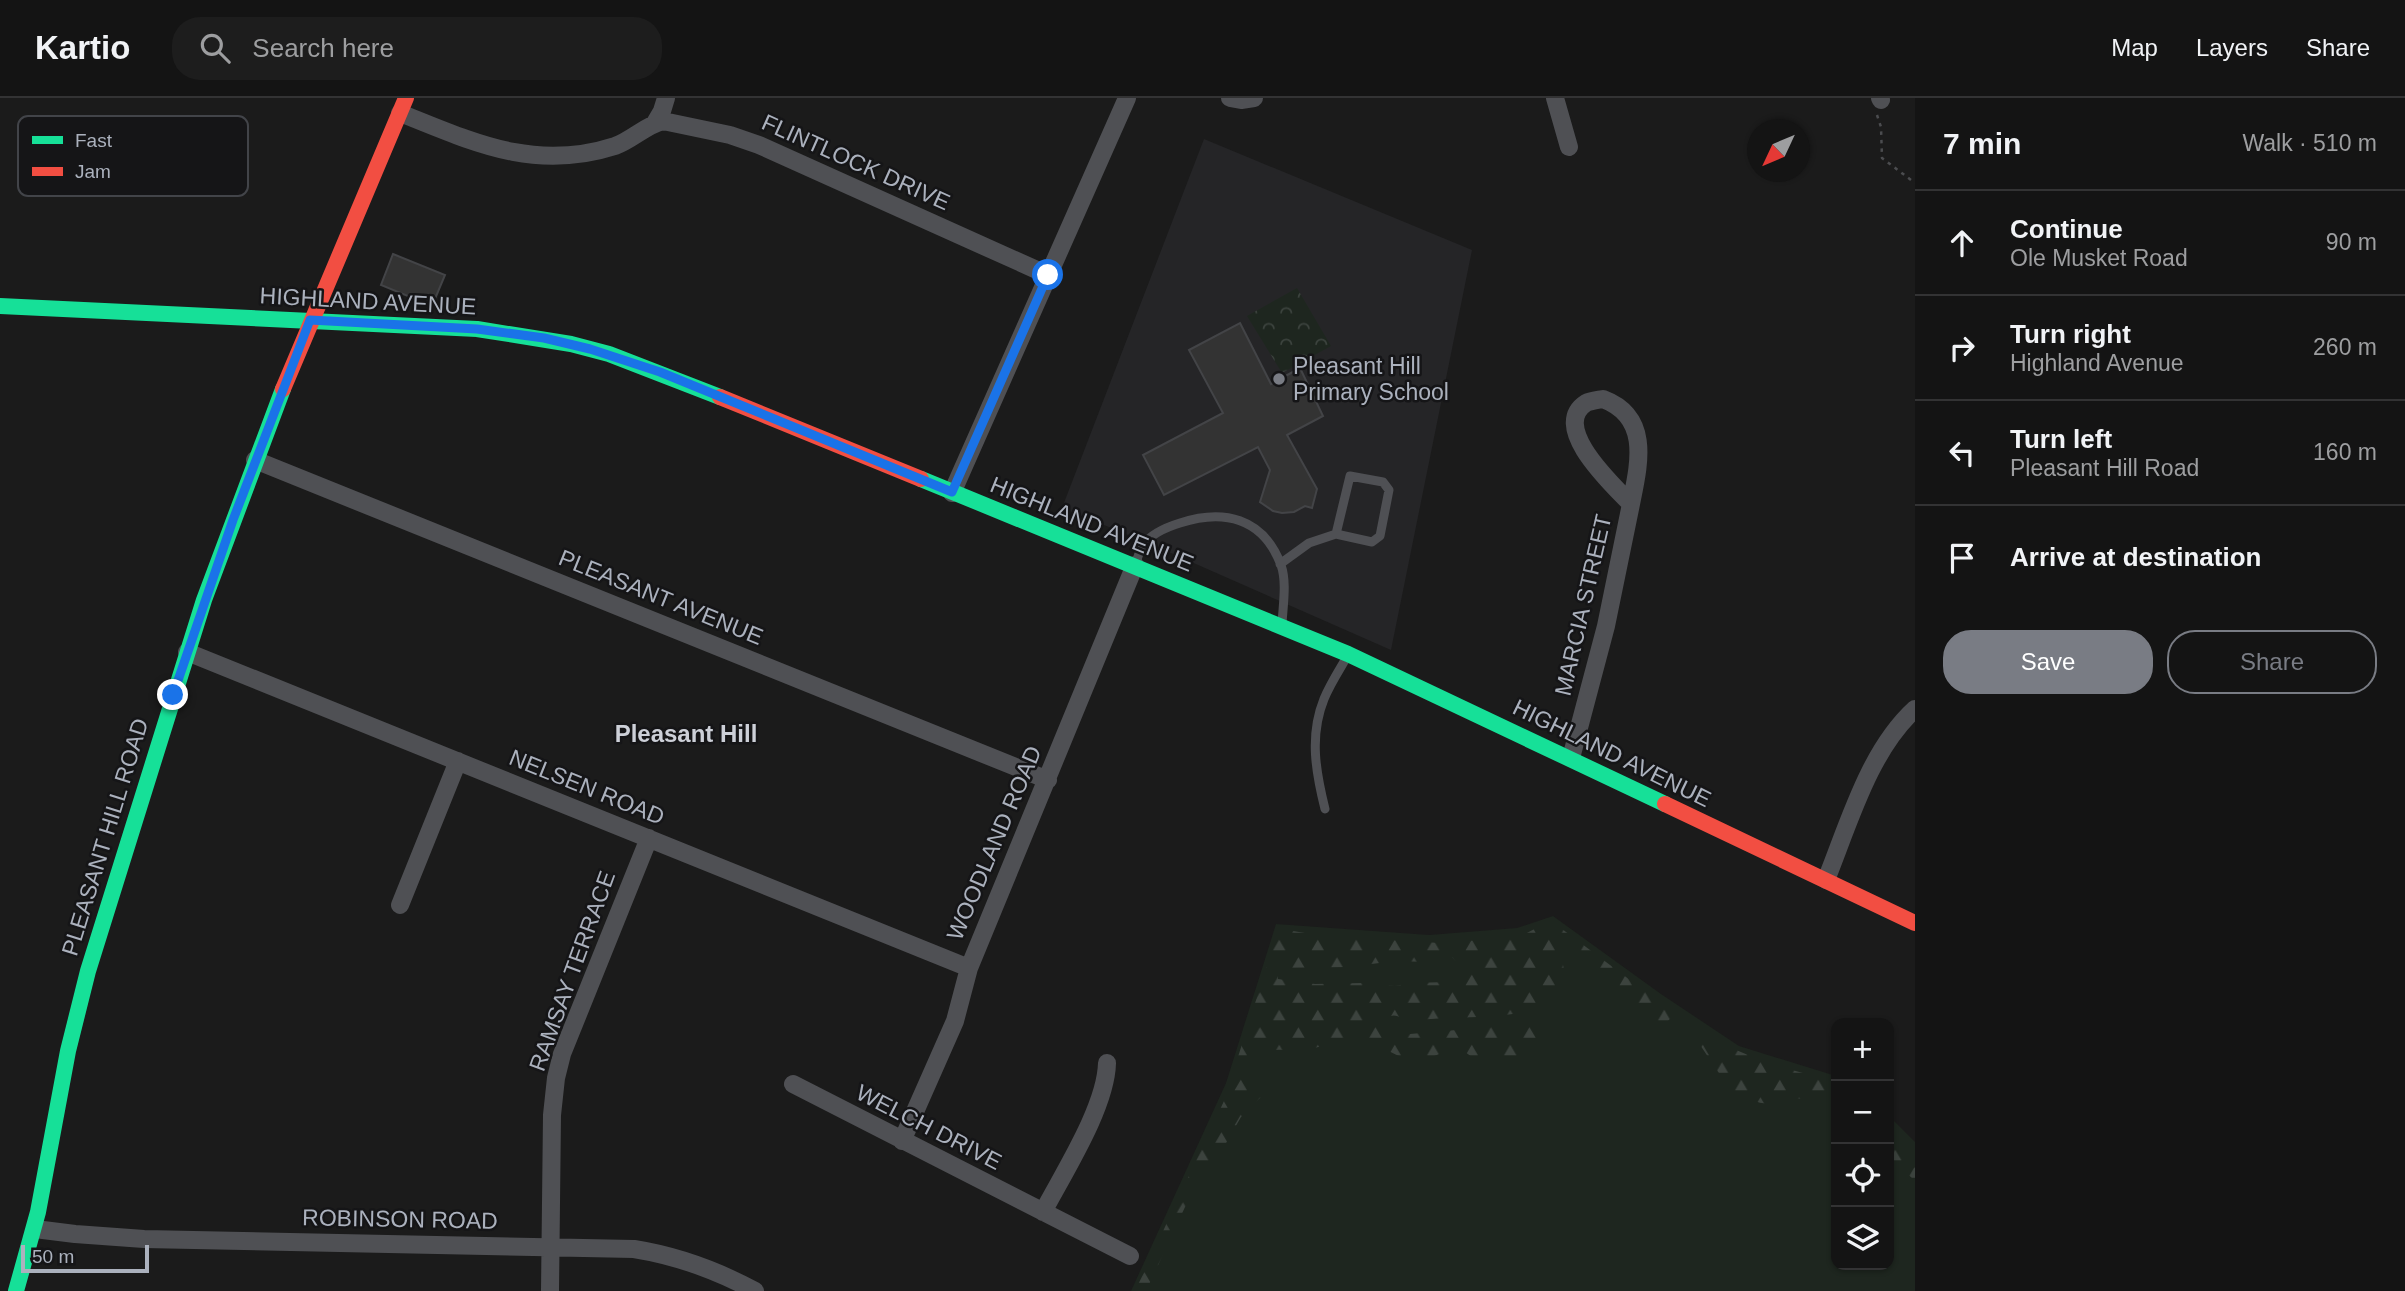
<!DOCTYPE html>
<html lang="en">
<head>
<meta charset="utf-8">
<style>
  body { margin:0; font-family:Helvetica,sans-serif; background:#1d1d1d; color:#f1f3f6 }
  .controls { position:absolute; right:21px; bottom:21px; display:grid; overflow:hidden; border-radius:14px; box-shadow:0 2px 5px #0004 }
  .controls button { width:63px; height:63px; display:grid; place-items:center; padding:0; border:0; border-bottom:2px solid #333334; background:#141414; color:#f1f3f6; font:35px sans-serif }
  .compass { position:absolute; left:1747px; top:21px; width:63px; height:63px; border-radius:50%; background:#141414; box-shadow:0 2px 5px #0004; rotate:226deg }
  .scale { position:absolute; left:21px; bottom:18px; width:128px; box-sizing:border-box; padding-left:7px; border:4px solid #abb1bd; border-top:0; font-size:19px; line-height:24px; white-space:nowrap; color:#abb1bd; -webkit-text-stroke:5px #151517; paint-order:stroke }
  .stop { position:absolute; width:21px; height:21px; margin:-16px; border:5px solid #1a73e8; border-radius:50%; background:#fff }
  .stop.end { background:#1a73e8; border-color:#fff; box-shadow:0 2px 7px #0008 }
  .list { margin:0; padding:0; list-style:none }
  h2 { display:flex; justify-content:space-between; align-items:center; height:91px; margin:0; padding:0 28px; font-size:30px }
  h2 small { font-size:23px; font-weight:400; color:#9d9ea0 }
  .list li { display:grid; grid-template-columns:46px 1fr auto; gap:21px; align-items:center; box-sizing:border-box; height:105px; padding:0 28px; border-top:2px solid #333334 }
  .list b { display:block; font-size:26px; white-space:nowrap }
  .list p { margin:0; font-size:23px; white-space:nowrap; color:#9d9ea0 }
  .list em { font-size:23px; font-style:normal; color:#9d9ea0 }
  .actions { display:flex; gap:14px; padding:21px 28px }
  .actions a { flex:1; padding:16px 0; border:2px solid #797c84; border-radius:28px; text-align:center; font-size:24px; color:#797c84 }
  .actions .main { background:#797c84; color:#fff }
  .icon { flex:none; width:38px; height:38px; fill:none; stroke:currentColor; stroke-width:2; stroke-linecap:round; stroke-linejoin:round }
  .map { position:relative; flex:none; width:1915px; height:1193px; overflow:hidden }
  header { display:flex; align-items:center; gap:42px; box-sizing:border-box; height:98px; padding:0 35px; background:#141414; border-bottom:2px solid #333334 }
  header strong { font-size:33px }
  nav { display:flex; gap:38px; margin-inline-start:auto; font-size:24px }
  .search { width:490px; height:63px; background:#1d1d1d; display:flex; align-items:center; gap:18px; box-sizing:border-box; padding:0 24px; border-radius:28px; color:#9d9ea0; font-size:26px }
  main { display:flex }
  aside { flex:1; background:#141414 }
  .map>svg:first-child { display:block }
</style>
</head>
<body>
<header>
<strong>Kartio</strong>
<div class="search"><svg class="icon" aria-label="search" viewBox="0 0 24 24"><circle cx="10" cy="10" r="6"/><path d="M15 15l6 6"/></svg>Search here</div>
<nav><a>Map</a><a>Layers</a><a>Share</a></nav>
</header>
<main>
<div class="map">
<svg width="1915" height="1193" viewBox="0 0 1915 1193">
  <defs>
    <pattern id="forest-firs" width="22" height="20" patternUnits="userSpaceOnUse" patternTransform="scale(1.75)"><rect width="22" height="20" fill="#1e261f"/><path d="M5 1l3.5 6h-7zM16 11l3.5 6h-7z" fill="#3c433e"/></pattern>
    <pattern id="park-crowns" width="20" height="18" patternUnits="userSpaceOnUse" patternTransform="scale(1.75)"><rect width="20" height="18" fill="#1e261f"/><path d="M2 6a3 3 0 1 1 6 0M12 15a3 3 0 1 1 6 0" fill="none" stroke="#3c433e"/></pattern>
  </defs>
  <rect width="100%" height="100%" fill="#1b1b1b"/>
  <!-- built -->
  <path fill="#252527" d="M1204 41 1472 152 1391 552 1146 444 1062 410Z"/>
  <!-- grass -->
  <path fill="#1e261f" d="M1553 818 1661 896 1739 948 1836 978V1167H1889V1018L1915 1044V1193H1131L1226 985 1276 826 1429 837 1517 830Z"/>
  <!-- forest -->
  <path fill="url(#forest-firs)" fill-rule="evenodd" d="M1554 825 1662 906 1729 949 1767 965 1824 981 1830 985 1831 990 1818 1004C1809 1005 1804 1001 1796 1000 1789 999 1787 1003 1781 1005 1763 1009 1742 1000 1729 990L1684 923 1678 919C1666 919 1664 928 1665 939L1656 936 1581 853 1561 837 1558 840 1557 844C1561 860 1570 881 1560 896 1555 904 1542 909 1533 912 1505 920 1461 919 1431 921 1425 921 1416 924 1410 923 1400 921 1395 913 1386 921 1377 930 1384 938 1393 941L1410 936 1527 926C1538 934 1541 950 1527 957 1522 960 1484 962 1477 961 1471 959 1464 953 1458 949 1442 953 1430 963 1413 962 1397 960 1383 948 1368 944 1345 938 1321 951 1299 952 1288 953 1278 950 1267 954 1259 957 1250 965 1251 973 1252 983 1264 983 1270 990L1241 1019 1210 1073 1199 1086 1185 1109 1146 1193H1135L1224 1003 1277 836 1281 831 1323 838 1440 845 1519 839 1544 826ZM1445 858 1452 859 1460 868 1459 874 1448 884 1411 885 1395 888 1362 885 1315 886 1278 881V875L1283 870 1348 869 1395 863 1428 864Z
    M1889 1029 1915 1054V1083L1889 1058Z"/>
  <!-- park -->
  <path fill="url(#park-crowns)" d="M1297 190 1331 248 1282 275 1247 218Z"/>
  <!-- building -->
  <path fill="#333" stroke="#434447" stroke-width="2" d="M393 156 445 177 432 208 381 187Z
    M1240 225 1271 286 1300 270 1323 318 1287 337 1317 391 1312 410 1305 408 1294 414 1282 415 1273 413 1260 404 1270 372 1258 349 1164 397 1143 357 1223 315 1189 252Z"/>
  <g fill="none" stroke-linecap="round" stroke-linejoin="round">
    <!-- path -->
    <path stroke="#4b4c4f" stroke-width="2.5" stroke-dasharray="3.5 5" stroke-linecap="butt" d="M1877 17 1881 29 1882 60 1915 85"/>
    <!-- lane -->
    <path stroke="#4f5054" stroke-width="9" d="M1280 466 1309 445 1336 436 1372 444 1380 438 1389 392 1383 384 1350 378 1336 436
      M1135 467C1138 460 1139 453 1143 447 1151 436 1167 429 1180 425 1223 411 1263 419 1281 467 1287 484 1283 507 1282 526
      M1325 711C1316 675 1309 638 1324 601 1330 586 1340 571 1348 557"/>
    <!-- street -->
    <path stroke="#4f5054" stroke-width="18" d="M1230 0 1241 2 1254 0
      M1555 0 1569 49
      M1880 0 1881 2
      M400 15C473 44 534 74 615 48 632 42 646 27 663 23L730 37 759 47 1048 177
      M655 25 662 13 666 0
      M1603 301C1651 319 1639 366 1631 406 1614 388 1549 329 1586 305 1590 303 1598 302 1603 301Z
      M255 362 1048 682
      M952 395 1127 0
      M187 554 969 870
      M1571 660 1606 528 1631 406
      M1826 782C1849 725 1869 653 1915 611
      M400 807 458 663
      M793 986 1130 1158
      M902 1043 955 923 969 870 1135 467
      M1043 1114C1064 1074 1106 1009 1107 965
      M35 1131 75 1136 144 1141 634 1151C678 1158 716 1172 755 1193
      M550 1193 552 1017 556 980 562 956 649 740"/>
    <!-- fast -->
    <path stroke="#16e098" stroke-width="16" d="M0 208 477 231 571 246 609 256 720 299
      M921 381 1348 556 1665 706
      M16 1193 38 1114 68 953 88 873 204 502 283 291"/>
    <!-- jam -->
    <path stroke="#f24e42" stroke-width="16" d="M283 291 406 0
      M720 299 921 381
      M1665 706 1915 825"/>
  </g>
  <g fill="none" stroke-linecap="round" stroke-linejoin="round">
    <!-- route -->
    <path stroke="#1a73e8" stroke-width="9" d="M173 597 233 422 310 222 477 231 544 240 590 251 660 274 952 394 1048 177"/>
  </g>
  <!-- markers -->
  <circle fill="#797c84" stroke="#151517" stroke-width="2.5" cx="1279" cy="281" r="7"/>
  <g text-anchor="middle" stroke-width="5" stroke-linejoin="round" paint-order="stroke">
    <!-- street labels -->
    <g font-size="23" fill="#abb1bd" stroke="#151517">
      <text transform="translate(856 64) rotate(24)" y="8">FLINTLOCK DRIVE</text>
      <text transform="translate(368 203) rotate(3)" y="8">HIGHLAND AVENUE</text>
      <text transform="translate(1092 426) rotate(22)" y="8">HIGHLAND AVENUE</text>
      <text transform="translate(661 499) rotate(22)" y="8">PLEASANT AVENUE</text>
      <text transform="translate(1583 507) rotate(-77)" y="8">MARCIA STREET</text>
      <text transform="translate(1612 655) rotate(26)" y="8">HIGHLAND AVENUE</text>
      <text transform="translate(587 689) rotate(22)" y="8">NELSEN ROAD</text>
      <text transform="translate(105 739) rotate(-73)" y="8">PLEASANT HILL ROAD</text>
      <text transform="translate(994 745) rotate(-67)" y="8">WOODLAND ROAD</text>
      <text transform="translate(572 873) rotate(-70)" y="8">RAMSAY TERRACE</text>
      <text transform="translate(929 1029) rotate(27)" y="8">WELCH DRIVE</text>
      <text transform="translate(400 1121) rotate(1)" y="8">ROBINSON ROAD</text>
    </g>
    <!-- poi labels -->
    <g font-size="23" fill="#abb1bd" stroke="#151517" text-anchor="start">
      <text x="1293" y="276">Pleasant Hill<tspan x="1293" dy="26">Primary School</tspan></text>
    </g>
    <!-- neighbourhood labels -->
    <g font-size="24" font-weight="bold" fill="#cdd0d8" stroke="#151517">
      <text x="686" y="644">Pleasant Hill</text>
    </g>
  </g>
  <!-- legend -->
  <rect x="18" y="18" width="230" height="80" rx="10" fill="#151517" stroke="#424449" stroke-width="2"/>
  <rect x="32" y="38" width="31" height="8" fill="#16e098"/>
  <rect x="32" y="69" width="31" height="9" fill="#f24e42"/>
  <g font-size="19" fill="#abb1bd">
    <text x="75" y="49">Fast</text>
    <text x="75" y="80">Jam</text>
  </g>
</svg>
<div class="controls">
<button>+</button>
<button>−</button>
<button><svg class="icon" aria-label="locate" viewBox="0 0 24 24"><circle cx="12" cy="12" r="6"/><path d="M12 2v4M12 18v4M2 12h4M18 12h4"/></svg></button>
<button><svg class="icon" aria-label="layers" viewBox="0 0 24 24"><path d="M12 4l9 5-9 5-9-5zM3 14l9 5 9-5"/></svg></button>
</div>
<svg class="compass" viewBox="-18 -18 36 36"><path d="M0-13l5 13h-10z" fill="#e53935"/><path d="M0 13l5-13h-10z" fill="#9d9ea0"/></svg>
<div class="scale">50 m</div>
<div class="stop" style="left:1048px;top:177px"></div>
<div class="stop end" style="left:173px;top:597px"></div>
</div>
<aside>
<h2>7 min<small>Walk · 510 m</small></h2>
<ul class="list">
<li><svg class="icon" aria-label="ahead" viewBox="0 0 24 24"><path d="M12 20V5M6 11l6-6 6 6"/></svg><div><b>Continue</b><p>Ole Musket Road</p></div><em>90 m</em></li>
<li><svg class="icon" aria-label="right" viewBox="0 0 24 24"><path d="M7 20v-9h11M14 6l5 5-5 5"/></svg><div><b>Turn right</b><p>Highland Avenue</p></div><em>260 m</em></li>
<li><svg class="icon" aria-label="left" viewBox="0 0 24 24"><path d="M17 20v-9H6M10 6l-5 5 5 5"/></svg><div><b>Turn left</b><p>Pleasant Hill Road</p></div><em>160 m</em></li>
<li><svg class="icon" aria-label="arrive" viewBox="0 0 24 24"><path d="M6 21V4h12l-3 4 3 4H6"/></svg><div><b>Arrive at destination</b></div></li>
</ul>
<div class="actions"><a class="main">Save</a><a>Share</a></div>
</aside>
</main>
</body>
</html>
